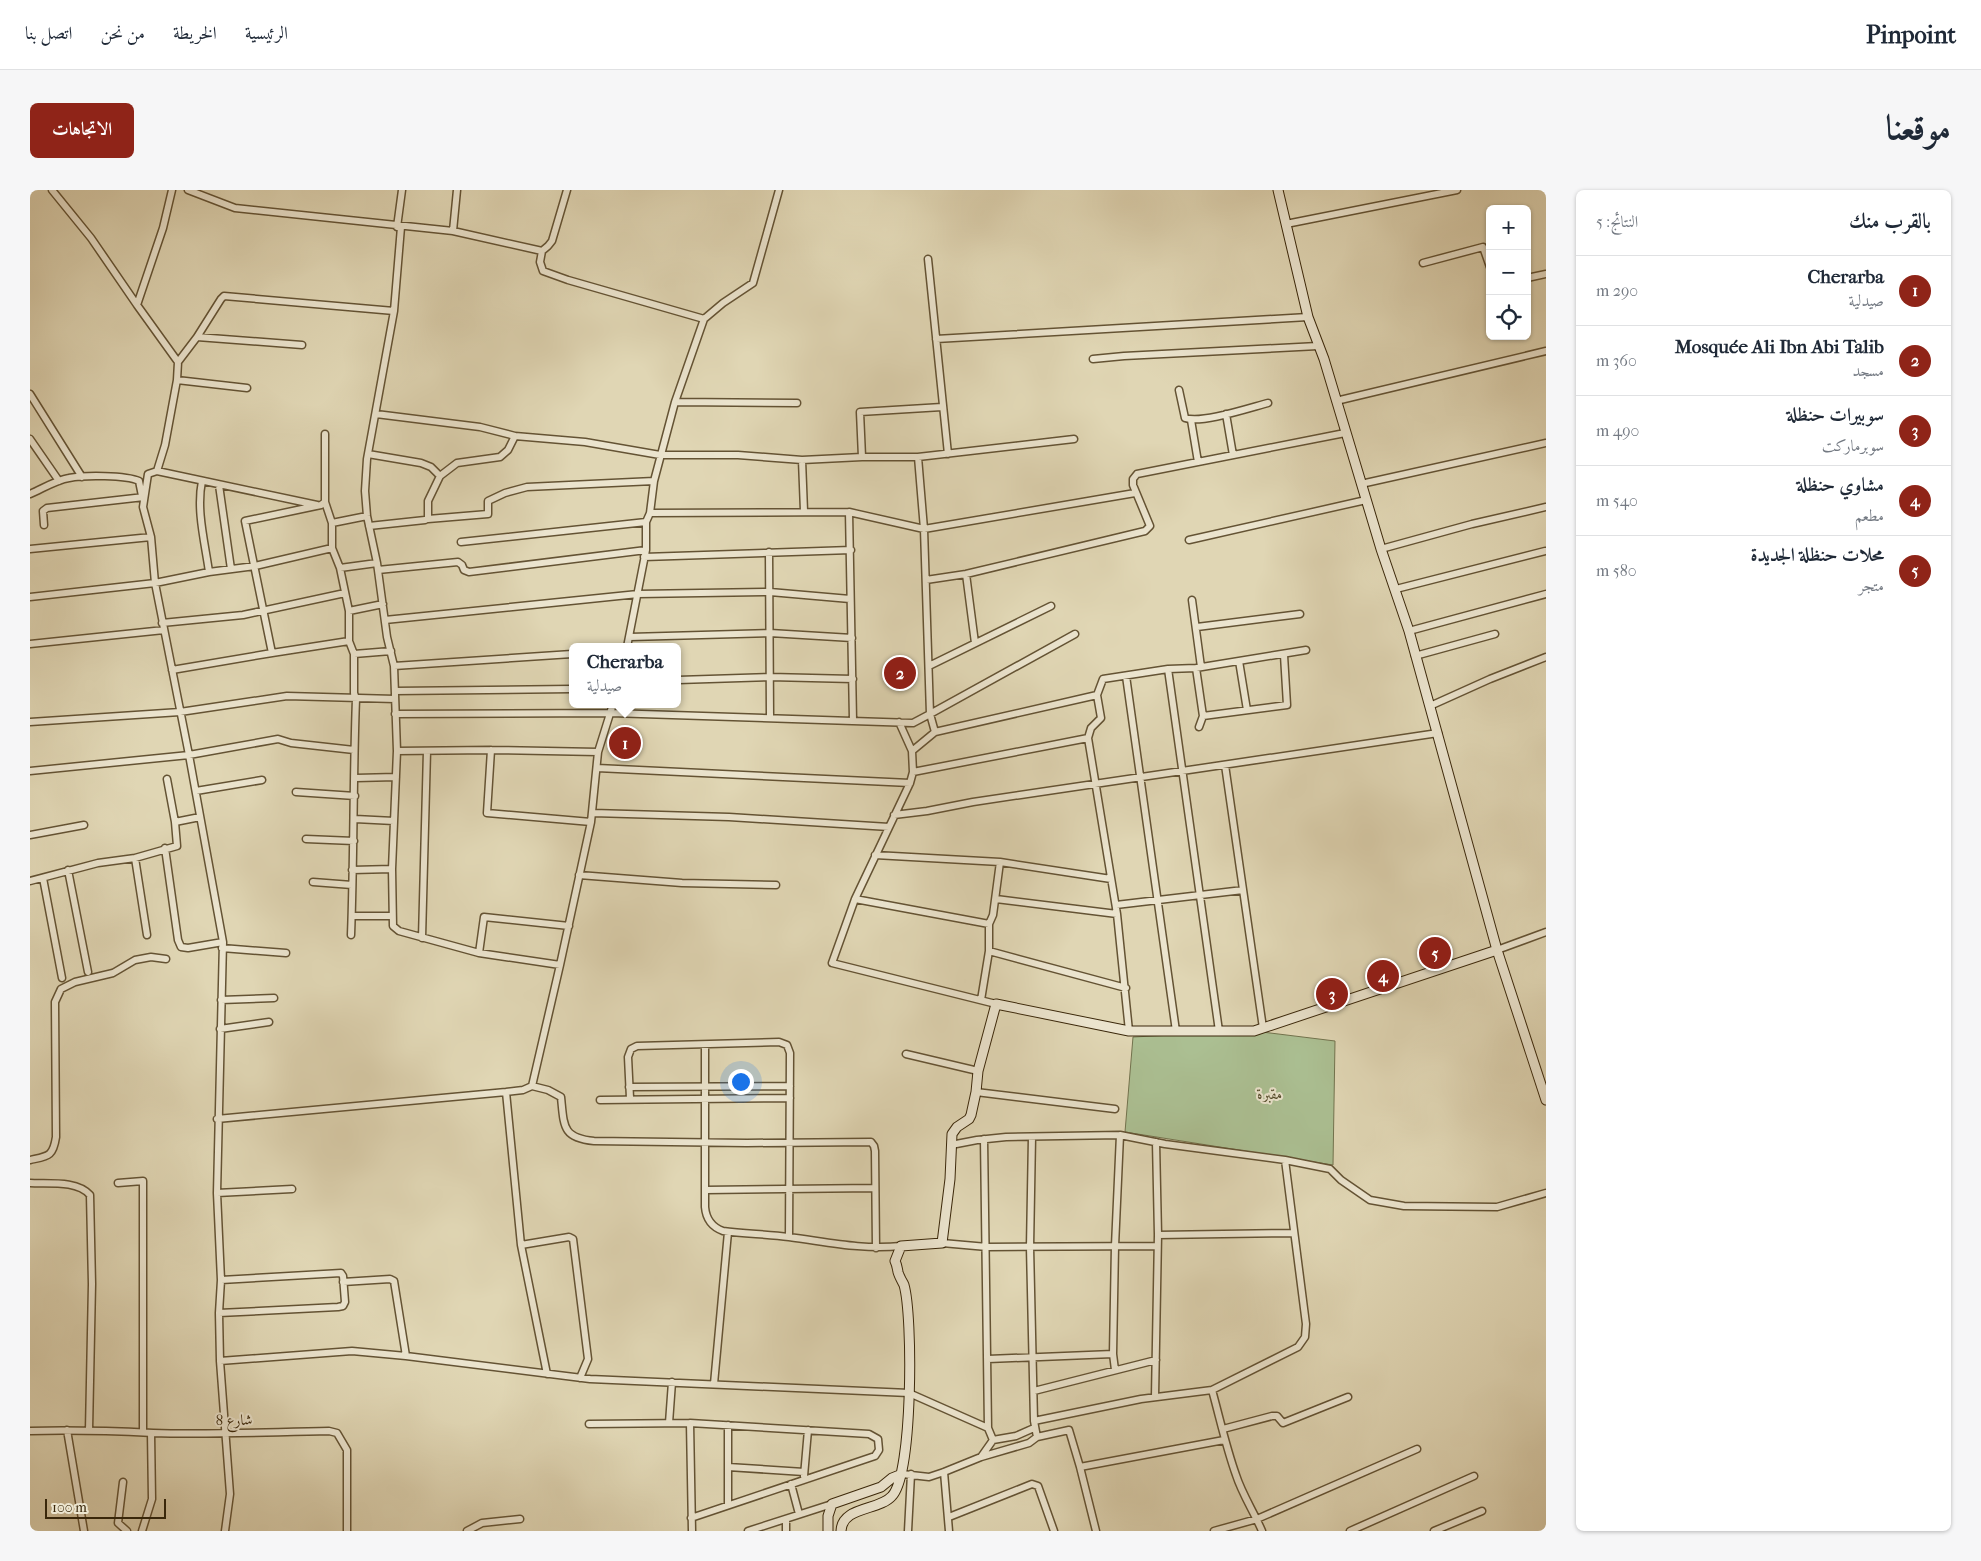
<!DOCTYPE html>
<html lang="ar">
<head>
<meta charset="utf-8">
<style>
  body { margin:0; font-family:"IM FELL French Canon",Amiri,serif; background:#f6f6f7; color:#1f2937; direction:rtl }
  .controls { position:absolute; right:15px; top:15px; display:grid; overflow:hidden; border-radius:8px; box-shadow:0 1px 4px #0004 }
  .controls button { width:45px; height:45px; display:grid; place-items:center; padding:0; border:0; border-bottom:1px solid #e0e1e3; background:#fff; color:#1f2937; font:25px sans-serif }
  .scale { position:absolute; left:15px; bottom:12px; width:121px; box-sizing:border-box; padding-left:5px; border:2px solid #3a270a; border-top:0; font-size:14px; line-height:18px; white-space:nowrap; color:#3a270a; -webkit-text-stroke:4px #ebe4ce; paint-order:stroke }
  .you { position:absolute; left:710px; top:891px; width:18px; height:18px; margin:-12px; border:4px solid #fff; border-radius:50%; background:#1a73e8; box-shadow:0 0 0 8px #1a73e833 }
  .badge { display:grid; place-items:center; width:32px; height:32px; border-radius:50%; background:#8f2418; color:#fff; font-size:16px; font-weight:700 }
  .pin { position:absolute; translate:-50% -50%; border:2px solid #fff; box-shadow:0 1px 5px #0006 }
  .popup { position:absolute; left:539px; top:453px; width:112px; height:65px; box-sizing:border-box; display:grid; place-content:center; border-radius:8px; background:#fff; filter:drop-shadow(0 1px 4px #0005); font-size:16px; white-space:nowrap; color:#747a83 }
  .popup b { font-size:19px; color:#1f2937 }
  .popup::after { content:''; position:absolute; left:50%; top:100%; margin-left:-10px; border:10px solid transparent; border-top-color:#fff }
  .list { margin:0; padding:0; list-style:none }
  h2 { display:flex; justify-content:space-between; align-items:center; height:65px; margin:0; padding:0 20px; font-size:21px }
  h2 small { font-size:16px; font-weight:400; color:#747a83 }
  .list li { display:grid; grid-template-columns:32px 1fr auto; gap:15px; align-items:center; box-sizing:border-box; height:70px; padding:0 20px; border-top:1px solid #e0e1e3 }
  .list b { display:block; font-size:19px; white-space:nowrap }
  .list p { margin:0; font-size:16px; white-space:nowrap; color:#747a83 }
  .list em { font-size:16px; font-style:normal; color:#747a83 }
  .icon { flex:none; width:28px; height:28px; fill:none; stroke:currentColor; stroke-width:2; stroke-linecap:round; stroke-linejoin:round }
  .map { position:relative; flex:none; width:1516px; height:1341px; overflow:hidden; direction:ltr; border-radius:8px }
  header { display:flex; align-items:center; gap:30px; box-sizing:border-box; height:70px; padding:0 25px; background:#fff; border-bottom:1px solid #e0e1e3 }
  header strong { font-size:24px }
  nav { display:flex; gap:28px; margin-inline-start:auto; font-size:18px }
  .intro { display:flex; align-items:center; justify-content:space-between; box-sizing:border-box; height:120px; padding:0 30px }
  h1 { margin:0; font-size:35px }
  .button { padding:12px 22px; border-radius:8px; background:#8f2418; color:#fff; font-size:18px; font-weight:700 }
  main { display:flex; gap:30px; padding:0 30px }
  aside { flex:1; background:#fff; border-radius:8px; box-shadow:0 1px 4px #0004 }
  .map>svg:first-child { display:block }
</style>
</head>
<body>
<header>
<strong>Pinpoint</strong>
<nav><a>الرئيسية</a><a>الخريطة</a><a>من نحن</a><a>اتصل بنا</a></nav>
</header>
<div class="intro"><h1>موقعنا</h1><a class="button">الاتجاهات</a></div>
<main>
<aside>
<h2>بالقرب منك<small>النتائج: 5</small></h2>
<ul class="list">
<li><span class="badge">1</span><div><b>Cherarba</b><p>صيدلية</p></div><em>290 m</em></li>
<li><span class="badge">2</span><div><b>Mosquée Ali Ibn Abi Talib</b><p>مسجد</p></div><em>360 m</em></li>
<li><span class="badge">3</span><div><b>سوبيرات حنظلة</b><p>سوبرماركت</p></div><em>490 m</em></li>
<li><span class="badge">4</span><div><b>مشاوي حنظلة</b><p>مطعم</p></div><em>540 m</em></li>
<li><span class="badge">5</span><div><b>محلات حنظلة الجديدة</b><p>متجر</p></div><em>580 m</em></li>
</ul>
</aside>
<div class="map">
<svg width="1516" height="1341" viewBox="0 0 1516 1341">
  <rect width="100%" height="100%" fill="#e0d6b4"/>
  <filter id="stains"><feTurbulence type="fractalNoise" baseFrequency=".004" numOctaves="4"/><feColorMatrix values="0 0 0 0 .2 0 0 0 0 .09 0 0 0 0 .02 0 0 0 .5 -.17"/></filter>
  <radialGradient id="worn" r=".72"><stop offset=".6" stop-color="#630" stop-opacity="0"/><stop offset="1" stop-color="#630" stop-opacity=".3"/></radialGradient>
  <!-- green -->
  <path fill="#abbf92" stroke="#72734e" d="M1224 841 1305 851 1303 975 1095 942 1103 847Z"/>
  <g fill="none" stroke-linecap="round" stroke-linejoin="round">
    <!-- street casing -->
    <g stroke="#645334" stroke-width="9">
      <path id="street" d="M22 0 61 48 107 115
        M142 0 133 38 107 115 148 172 147 190 135 255 127 281 118 284 113 317 121 347 125 393 159 565 193 752 187 1003 191 1090 189 1123 190 1171 200 1304 195 1341
        M158 0 205 18 423 41 512 61
        M537 0 522 51 518 56 512 61 510 72 513 81 538 90 674 129
        M1256 34 1427 0
        M367 37 372 0
        M371 37 364 121 337 269 335 301 337 326 347 373 357 447 364 476 367 561 362 679 363 736 369 741 449 763 530 775
        M423 41 427 0
        M898 69 918 264
        M1393 73 1453 57 1460 77
        M1497 88 1516 84
        M167 147 191 109 194 106 364 121
        M906 149 1278 127
        M1063 169 1094 166 1288 156
        M148 172 167 147 272 155
        M147 190 217 198
        M1149 200 1155 228C1171 234 1219 218 1238 213
        M0 204 52 287
        M1306 211 1516 161
        M645 212 767 213
        M912 217 830 222 832 267H888L1044 249
        M346 224 450 237 485 246
        M1196 224 1203 265
        M1161 230 1168 272
        M295 244V312L302 333V358L310 378 319 421V451L324 464V503L326 509C323 587 324 666 321 745
        M0 249 29 291
        M338 264 391 273 401 277 410 286
        M772 270 774 321
        M127 281 287 315
        M172 291C166 320 175 353 179 382L225 376 302 358
        M624 291 497 297 475 303 458 311V324L398 329V311L410 286 427 273 470 267 478 260 485 246 555 252 630 265H708L772 270 832 267
        M1331 294 1516 253
        M189 295 201 379
        M0 304C12 299 26 290 39 288 54 285 96 285 109 291L112 306
        M295 312 291 315 215 331 242 463 319 451
        M819 322 823 530
        M620 323 819 322 894 339 1105 303
        M302 333 337 326
        M14 335 13 321 17 318 114 307
        M339 336 395 330
        M1159 350 1336 310
        M431 352 616 332
        M0 359 121 347
        M1351 359 1442 334 1516 317
        M739 362 740 527
        M614 367 821 360
        M310 378 347 373
        M348 380 428 372 432 375 434 380 439 382 616 360
        M936 384 945 453
        M896 390 936 384 1115 341 1120 336 1103 295V289L1107 284 1315 243
        M1366 399 1515 361
        M0 407 125 393 179 382
        M1162 410 1171 477
        M319 421 353 414
        M355 430 608 404 740 402 820 409
        M132 433 213 425 315 403
        M1167 437 1270 424
        M1379 441 1516 404
        M600 447 740 443 822 448
        M0 454 134 440
        M597 457 616 360V332L620 323 624 291 645 212 674 129 693 113 723 93 749 0
        M324 464 361 461
        M1385 466 1465 444
        M1209 471 1217 520
        M364 476 542 464
        M899 476 1021 416
        M1166 478 1173 526 1169 537
        M1138 479 1189 841
        M142 480 242 463
        M1096 486 1146 841
        M648 490 740 487 823 489
        M365 501 542 499
        M1400 516 1460 489 1516 467
        M365 524 581 523 883 533 900 524 894 339 888 267
        M1173 526 1257 515 1254 465
        M0 532 150 522 257 506 365 509
        M869 532 882 561 883 582 1058 548 1087 724 1099 841
        M905 542 900 524 1045 444
        M1058 548 1061 538 1071 528 1067 505 1073 489 1138 479 1166 478 1276 460
        M461 560 457 623 561 632
        M367 561 461 560 568 562
        M882 561 905 542 1067 505
        M1195 575 1233 838
        M567 578 880 593
        M0 581 159 565 248 549 261 553 324 560
        M883 582 880 593 825 709 802 773 966 814
        M326 588 366 587
        M166 601 232 590
        M266 602 325 606
        M563 623 699 627 859 637
        M864 625 897 621 943 612 1408 543
        M325 629 364 631
        M145 632 170 627
        M0 645 54 635
        M276 649 324 651
        M135 658 148 750 151 757 158 758 193 752
        M845 665 970 672 1081 689
        M105 668 117 745
        M38 680 58 782
        M322 680 362 679
        M549 685 652 693 746 695
        M13 688 32 788
        M0 691 68 673 105 668 147 656 145 632 137 589
        M283 692 322 695
        M825 709 959 734
        M966 709 1087 724
        M1086 715 1213 700
        M322 726H362
        M392 748 397 561
        M192 758 256 763
        M1467 760 1516 742
        M959 761 1096 798
        M449 763 454 727 539 736
        M191 810 244 808
        M951 810 959 761V734L963 725 970 672
        M190 839 239 832
        M675 856V1017C676 1029 682 1037 693 1041 715 1044 737 1044 759 1047 798 1052 832 1060 871 1056
        M876 864 948 881
        M502 896 518 900 531 907C534 936 532 948 564 951L717 953 841 952 844 956 845 961 846 1058
        M599 897 760 896
        M476 902 491 1055 517 1184
        M946 902 1085 919
        M600 908 598 867 601 859 607 856 749 852 757 855 760 863 759 1047
        M570 910 760 908
        M187 929 476 902 493 900 502 896 530 775 561 632 568 562 583 514
        M1002 947 1000 1057 1004 1231 1007 1247
        M954 949 958 1238
        M921 955 947 950 976 947 1090 945 1135 954 1255 970 1276 1134 1275 1147 1268 1157 1182 1200 1111 1209 1004 1231
        M0 970C18 966 23 967 26 947L25 812 31 799 45 792 83 783 105 770 121 767 136 769
        M1255 970 1300 979 1311 990 1340 1010 1374 1016 1467 1017 1516 1003
        M0 993C18 994 47 990 60 1005L62 1094 59 1240
        M88 993 113 991V1242
        M676 1000 845 998
        M187 1003 262 999
        M1128 1045 1264 1043
        M912 1053 957 1057 1127 1056
        M491 1055 539 1047 543 1049 558 1169 550 1188
        M313 1092 360 1089 364 1091 376 1166
        M189 1123 308 1117 313 1116 315 1112 313 1086 311 1083 191 1090
        M958 1169 1083 1164
        M190 1171 322 1161 376 1166 560 1189 879 1203 958 1238 963 1250 986 1246 1004 1238
        M1085 1180 1083 1164 1085 1056 1090 945
        M684 1194 698 1042
        M1182 1200C1190 1229 1196 1257 1206 1285 1212 1304 1224 1322 1232 1341
        M1004 1201 1126 1170
        M1125 1207 1128 1045 1126 952
        M639 1233 642 1192
        M660 1233 662 1341
        M559 1234 660 1233 839 1244 848 1249 849 1260 845 1266 661 1328
        M698 1235V1315
        M1193 1239 1242 1226H1247L1253 1233 1318 1207
        M37 1240 54 1341
        M0 1241C41 1240 82 1241 123 1243 181 1245 240 1242 299 1241L307 1243 317 1260V1341
        M951 1267 999 1253 1007 1247 1039 1240 1050 1277 1066 1341
        M698 1277 774 1282
        M1050 1277 1194 1250
        M914 1282 919 1341
        M872 1284 899 1287 914 1282 951 1267 963 1250
        M774 1286 778 1240
        M93 1292 88 1333 97 1341
        M761 1294 769 1324
        M919 1327 1002 1294 1008 1296 1024 1341
        M756 1329V1341
        M112 1341 122 1309 121 1243
        M437 1341 452 1333 490 1329
        M718 1341 802 1314
        M878 1341 881 1284
        M1184 1341 1227 1329 1387 1259
        M1320 1341 1444 1286
        M1404 1341 1452 1321"/>
    </g>
    <!-- secondary casing -->
    <g stroke="#3a270a" stroke-width="11">
      <path id="secondary" d="M1248 0 1278 127 1294 169 1351 359 1379 441 1467 760 1516 910
        M798 1341V1326L802 1314 851 1297 862 1288 872 1284
        M811 1341C812 1316 849 1321 862 1306 883 1284 883 1126 874 1095 872 1091 869 1086 868 1082 867 1077 867 1075 865 1071L871 1056 912 1053 920 989 922 944 927 937 939 929 941 925 946 902 948 881 966 814 1099 841H1224L1467 760"/>
    </g>
    <!-- street -->
    <use href="#street" stroke="#ebe4ce" stroke-width="6"/>
    <!-- secondary -->
    <use href="#secondary" stroke="#ebe4ce" stroke-width="9"/>
  </g>
  <g text-anchor="middle" stroke-width="4" stroke-linejoin="round" paint-order="stroke">
    <!-- park labels -->
    <g font-size="15" font-style="italic" fill="#564d2c" stroke="#ebe4ce">
      <text x="1240" y="909">مقبرة</text>
    </g>
    <!-- street labels -->
    <g font-size="15" fill="#3a270a" stroke="#ebe4ce">
      <text transform="translate(204 1230) rotate(-1)" y="5">شارع 8</text>
    </g>
  </g>
  <rect width="100%" height="100%" filter="url(#stains)"/>
  <rect width="100%" height="100%" fill="url(#worn)"/>
</svg>
<div class="controls">
<button>+</button>
<button>−</button>
<button><svg class="icon" aria-label="locate" viewBox="0 0 24 24"><circle cx="12" cy="12" r="6"/><path d="M12 2v4M12 18v4M2 12h4M18 12h4"/></svg></button>
</div>
<div class="scale">100 m</div>
<div class="you"></div>
<div class="pin badge" style="left:595px;top:553px">1</div>
<div class="popup"><b>Cherarba</b>صيدلية</div>
<div class="pin badge" style="left:870px;top:483px">2</div>
<div class="pin badge" style="left:1302px;top:804px">3</div>
<div class="pin badge" style="left:1353px;top:786px">4</div>
<div class="pin badge" style="left:1405px;top:763px">5</div>
</div>
</main>
</body>
</html>
